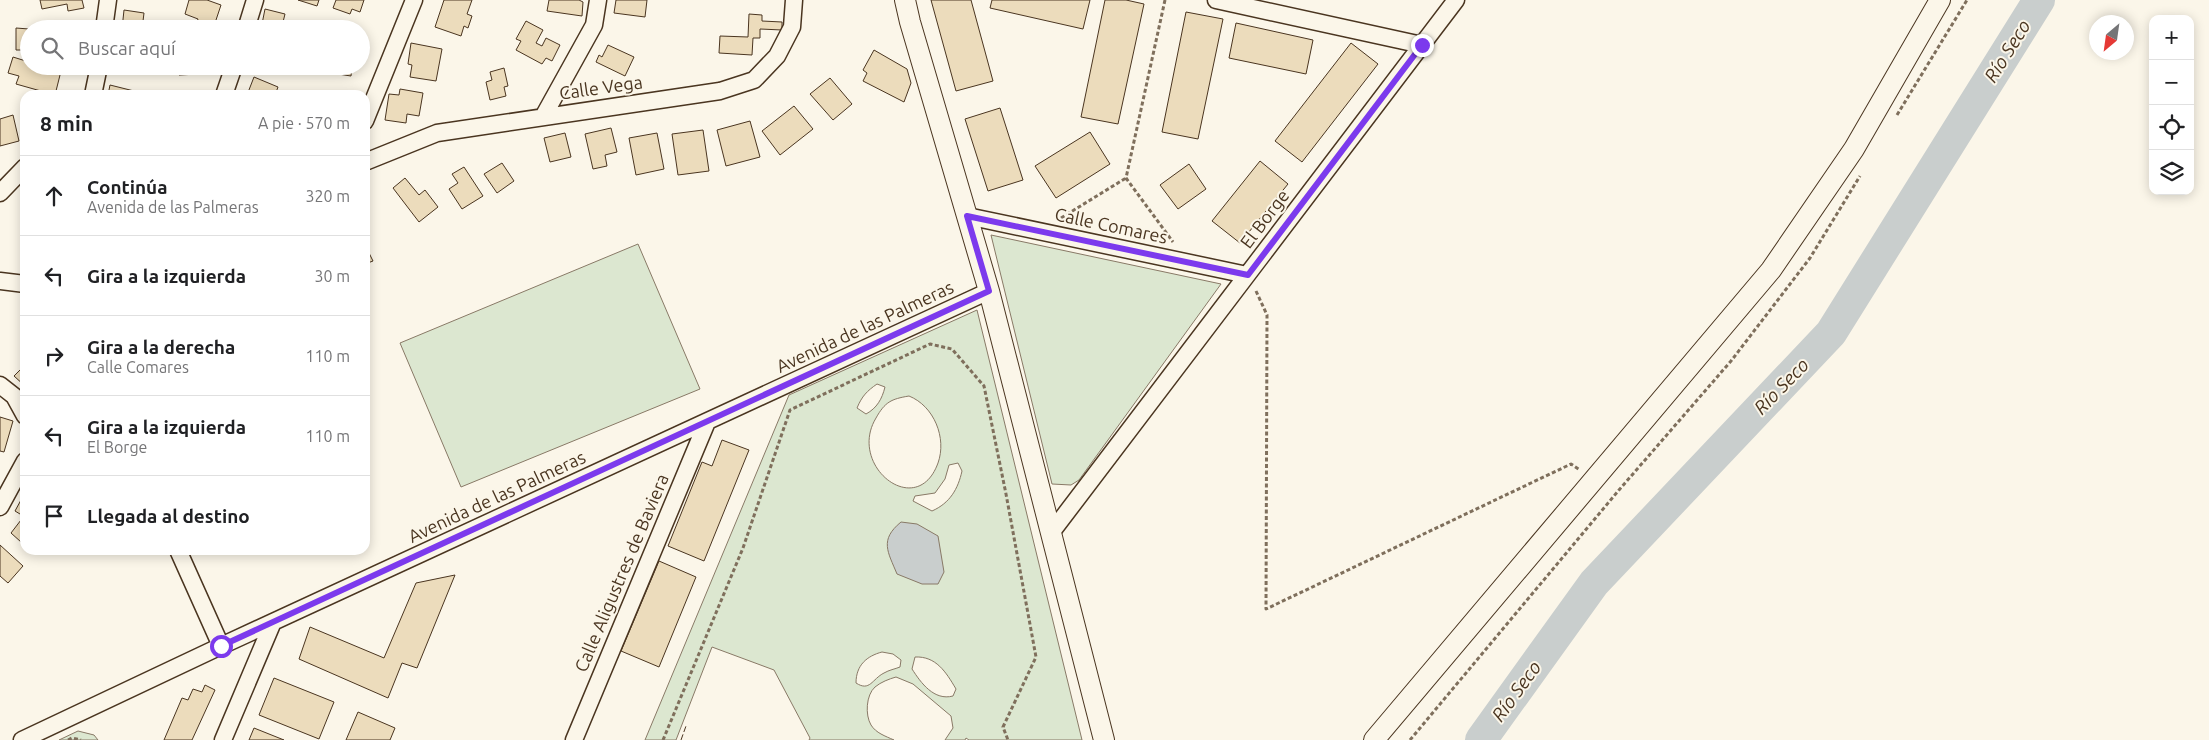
<!DOCTYPE html>
<html lang="es">
<head>
<meta charset="utf-8">
<style>
  body { margin:0; font-family:Ubuntu,sans-serif; background:#f6f6f6; color:#202124 }
  .controls { position:absolute; right:15px; top:15px; display:grid; overflow:hidden; border-radius:10px; box-shadow:0 2px 12px #0003 }
  .controls button { width:45px; height:45px; display:grid; place-items:center; padding:0; border:0; border-bottom:1px solid #e0e0e0; background:#fff; color:#202124; font:25px sans-serif }
  .compass { position:absolute; left:2089px; top:15px; width:45px; height:45px; border-radius:50%; background:#fff; box-shadow:0 2px 12px #0003; rotate:209deg }
  .stop { position:absolute; width:15px; height:15px; margin:-11px; border:4px solid #7c3aed; border-radius:50%; background:#fff }
  .stop.end { background:#7c3aed; border-color:#fff; box-shadow:0 1px 5px #0008 }
  .list { margin:0; padding:0; list-style:none }
  h2 { display:flex; justify-content:space-between; align-items:center; height:65px; margin:0; padding:0 20px; font-size:21px }
  h2 small { font-size:16px; font-weight:400; color:#757577 }
  .list li { display:grid; grid-template-columns:32px 1fr auto; gap:15px; align-items:center; box-sizing:border-box; height:80px; padding:0 20px; border-top:1px solid #e0e0e0 }
  .list b { display:block; font-size:19px; white-space:nowrap }
  .list p { margin:0; font-size:16px; white-space:nowrap; color:#757577 }
  .list em { font-size:16px; font-style:normal; color:#757577 }
  .icon { flex:none; width:28px; height:28px; fill:none; stroke:currentColor; stroke-width:2; stroke-linecap:round; stroke-linejoin:round }
  .map { position:relative; flex:none; width:2209px; height:740px; overflow:hidden }
  .search { position:absolute; background:#fff; box-shadow:0 2px 12px #0003; left:20px; top:20px; width:350px; height:55px; display:flex; align-items:center; gap:12px; box-sizing:border-box; padding:0 18px; border-radius:28px; color:#757577; font-size:19px }
  .panel { position:absolute; background:#fff; box-shadow:0 2px 12px #0003; left:20px; top:90px; width:350px; height:465px; border-radius:15px }
  .map>svg:first-child { display:block }
</style>
</head>
<body>
<div class="map">
<svg width="2209" height="740" viewBox="0 0 2209 740">
  <rect width="100%" height="100%" fill="#fbf6e9"/>
  <!-- green -->
  <path fill="#dce7d0" stroke="#887966" fill-rule="evenodd" d="M991 235 1221 284 1079 480 1071 485 1052 484Z
    M638 244 700 389 461 487 400 343Z
    M977 310 1082 740H969L966 738 965 740H945L953 728 951 716 913 684 896 677C889 679 881 682 875 687 866 695 865 715 871 725 876 733 885 736 894 740H809L810 738 774 670 712 647 676 740H645L789 395ZM877 384 885 387C882 399 877 408 866 414L857 408C862 396 867 391 877 384ZM909 396C934 406 947 438 938 463 917 521 847 466 876 418 885 402 891 399 909 396ZM958 463 962 471C958 489 950 503 932 511L913 501 915 496 935 493 945 479 949 465ZM882 652 893 654 901 660 900 667C895 669 889 670 884 673 872 679 870 692 856 683 856 665 867 656 882 652ZM915 657C936 656 946 672 956 689L953 696C934 701 921 683 912 669Z
    M78 731 94 735 98 740H59Z"/>
  <!-- water -->
  <path fill="#c9cecd" stroke="#887966" d="M901 522 917 524 938 536 944 572 938 584H922L897 574C888 552 879 540 901 522Z"/>
  <g fill="none" stroke-linecap="round" stroke-linejoin="round">
    <!-- river -->
    <path stroke="#c9cecd" stroke-width="32" d="M1481 740 1594 583 1831 333 2039 0"/>
  </g>
  <!-- building -->
  <path fill="#ecdcbc" stroke="#4a3520" d="M40 0H82L84 8 68 11 67 4 42 9Z
    M189 0H207L221 5 213 29 196 25 198 19 185 14Z
    M298 0H319L317 6Z
    M336 0H364L360 12 352 9 350 14 333 8Z
    M444 0H472L467 14 472 16 468 28 464 26 461 36 435 27Z
    M549 0H579L583 2 582 16 547 11Z
    M616 0H647L645 17 614 13Z
    M931 0H971L993 81 956 91Z
    M992 0H1090L1083 29 990 8Z
    M1105 0H1126L1144 4 1118 124 1081 117Z
    M265 9 285 14 282 26 292 29H261Z
    M124 10 144 13 142 29H122Z
    M1186 12 1223 19 1198 139 1162 132Z
    M749 14 762 15V21L782 22V30L760 29V38H753L752 55 719 53 720 36 748 37Z
    M526 21 543 30 536 43 542 46 546 38 560 45 552 61 546 58 542 64 516 50 521 41 516 39Z
    M1236 23 1313 40 1306 74 1229 58Z
    M16 28 29 29V50H16Z
    M411 43 442 49 436 81 410 77 412 65 408 64Z
    M1351 43 1378 64 1302 162 1275 141Z
    M608 45 634 57 625 76 596 62 599 55 602 57Z
    M874 50 907 69 911 83 904 102 863 81 867 73 863 70Z
    M13 57 29 62V66H45L61 71 55 95 16 84 19 76 8 73Z
    M178 66H197L198 74 179 75Z
    M326 66H352L351 76 325 72Z
    M504 68 508 86 504 87 506 96 490 100 486 82 492 80 490 72Z
    M254 77 278 87 275 95H247Z
    M830 78 852 104 833 120 810 94Z
    M110 85 138 92V95H108Z
    M400 89 423 93 419 116 407 114 406 123 385 120 389 94 399 95Z
    M794 106 813 129 780 155 762 131Z
    M1000 108 1023 180 988 191 965 119Z
    M13 115 19 141 0 146V119Z
    M750 121 760 157 726 166 717 130Z
    M611 128 617 152 605 155 607 166 593 169 585 134Z
    M703 130 709 171 678 175 672 134Z
    M1090 132 1110 164 1056 198 1035 166Z
    M565 133 571 157 550 162 544 138Z
    M657 133 664 169 636 175 629 138Z
    M1260 161 1288 184 1240 243 1212 221Z
    M502 163 514 181 497 193 484 174Z
    M1189 164 1206 189 1178 209 1160 185Z
    M464 167 483 196 462 209 449 189 458 183 452 174Z
    M405 178 419 195 425 190 438 207 419 222 393 188Z
    M365 245 373 261 365 264Z
    M25 365V386L14 376Z
    M0 417 13 421 4 452 0 451Z
    M722 440 749 450 704 561 668 546 702 462 712 466Z
    M21 500 25 503V517L15 511Z
    M21 520 25 523V538L21 542 11 533Z
    M0 545 23 566 8 583 0 576Z
    M659 561 696 577 659 667 621 651Z
    M455 575 417 668 402 663 388 698 299 659 310 627 384 658 416 583Z
    M274 678 334 702 319 739 259 715Z
    M205 685 215 690 192 740H164L182 698 188 700 193 689 202 692Z
    M358 712 395 728 390 740H346Z
    M254 728 284 740H249Z"/>
  <g fill="none" stroke-linecap="round" stroke-linejoin="round">
    <!-- minor casing -->
    <g stroke="#4a3520" stroke-width="19">
      <path id="minor" d="M1216 0 1422 45
        M104 29 108 0
        M246 29 255 0
        M93 95 99 66
        M224 95 234 66
        M543 117 594 25 598 0
        M365 121 414 0
        M365 162 437 133 720 91 754 80 777 56 792 27 794 0
        M0 193 25 167
        M967 216 1247 275
        M0 281 25 284
        M0 385 14 396 25 416
        M0 507 25 461
        M1051 533 1456 0
        M178 550 221 646
        M22 740 221 646 989 291
        M223 740 273 622
        M574 740 707 422"/>
    </g>
    <!-- tertiary casing -->
    <g stroke="#4a3520" stroke-width="22">
      <path id="tertiary" d="M905 0 910 22 989 291 1104 740
        M1374 740 1771 270 1854 149 1940 0"/>
    </g>
    <!-- path -->
    <path stroke="#7f6f5c" stroke-width="3" stroke-dasharray="4 2.5" stroke-linecap="butt" d="M1165 0 1126 178 1173 242
      M1897 115 1967 0
      M1061 218 1126 178
      M1256 291 1267 315 1266 609 1571 464 1580 470
      M68 740 72 738 81 740
      M663 740 743 548 790 410 930 344 952 349 984 386 1006 494 1036 657 1003 727 1008 740
      M1410 740 1619 490 1731 361 1810 258 1860 176"/>
    <!-- minor -->
    <use href="#minor" stroke="#fbf6e9" stroke-width="16"/>
    <!-- tertiary -->
    <use href="#tertiary" stroke="#fbf6e9" stroke-width="20"/>
    <!-- fence -->
    <path stroke="#4a3520" stroke-width="1" stroke-dasharray="6 2.5" stroke-linecap="butt" d="M681 740 686 726"/>
  </g>
  <g fill="none" stroke-linecap="round" stroke-linejoin="round">
    <!-- route -->
    <path stroke="#7c3aed" stroke-width="6" d="M221 646 989 291 967 216 1248 275 1422 45"/>
  </g>
  <g text-anchor="middle" stroke-width="4" stroke-linejoin="round" paint-order="stroke">
    <!-- street labels -->
    <g font-size="18" fill="#4a3520" stroke="#fbf6e9">
      <text transform="translate(601 88) rotate(-8)" y="6">Calle Vega</text>
      <text transform="translate(1265 219) rotate(-53)" y="6">El Borge</text>
      <text transform="translate(1111 226) rotate(12)" y="6">Calle Comares</text>
      <text transform="translate(865 327) rotate(-25)" y="6">Avenida de las Palmeras</text>
      <text transform="translate(497 497) rotate(-25)" y="6">Avenida de las Palmeras</text>
      <text transform="translate(622 573) rotate(-67)" y="6">Calle Aligustres de Baviera</text>
    </g>
    <!-- water labels -->
    <g font-size="19" font-style="italic" fill="#4a3520" stroke="#fbf6e9">
      <text transform="translate(2007 51) rotate(-58)" y="7">Río Seco</text>
      <text transform="translate(1781 386) rotate(-46)" y="7">Río Seco</text>
      <text transform="translate(1516 691) rotate(-54)" y="7">Río Seco</text>
    </g>
  </g>
</svg>
<div class="controls">
<button>+</button>
<button>−</button>
<button><svg class="icon" aria-label="locate" viewBox="0 0 24 24"><circle cx="12" cy="12" r="6"/><path d="M12 2v4M12 18v4M2 12h4M18 12h4"/></svg></button>
<button><svg class="icon" aria-label="layers" viewBox="0 0 24 24"><path d="M12 4l9 5-9 5-9-5zM3 14l9 5 9-5"/></svg></button>
</div>
<svg class="compass" viewBox="-18 -18 36 36"><path d="M0-13l5 13h-10z" fill="#e53935"/><path d="M0 13l5-13h-10z" fill="#757577"/></svg>
<div class="stop" style="left:221px;top:646px"></div>
<div class="stop end" style="left:1422px;top:45px"></div>
<div class="search"><svg class="icon" aria-label="search" viewBox="0 0 24 24"><circle cx="10" cy="10" r="6"/><path d="M15 15l6 6"/></svg>Buscar aquí</div>
<section class="panel">
<h2>8 min<small>A pie · 570 m</small></h2>
<ul class="list">
<li><svg class="icon" aria-label="ahead" viewBox="0 0 24 24"><path d="M12 20V5M6 11l6-6 6 6"/></svg><div><b>Continúa</b><p>Avenida de las Palmeras</p></div><em>320 m</em></li>
<li><svg class="icon" aria-label="left" viewBox="0 0 24 24"><path d="M17 20v-9H6M10 6l-5 5 5 5"/></svg><div><b>Gira a la izquierda</b></div><em>30 m</em></li>
<li><svg class="icon" aria-label="right" viewBox="0 0 24 24"><path d="M7 20v-9h11M14 6l5 5-5 5"/></svg><div><b>Gira a la derecha</b><p>Calle Comares</p></div><em>110 m</em></li>
<li><svg class="icon" aria-label="left" viewBox="0 0 24 24"><path d="M17 20v-9H6M10 6l-5 5 5 5"/></svg><div><b>Gira a la izquierda</b><p>El Borge</p></div><em>110 m</em></li>
<li><svg class="icon" aria-label="arrive" viewBox="0 0 24 24"><path d="M6 21V4h12l-3 4 3 4H6"/></svg><div><b>Llegada al destino</b></div></li>
</ul>
</section>
</div>
</body>
</html>
